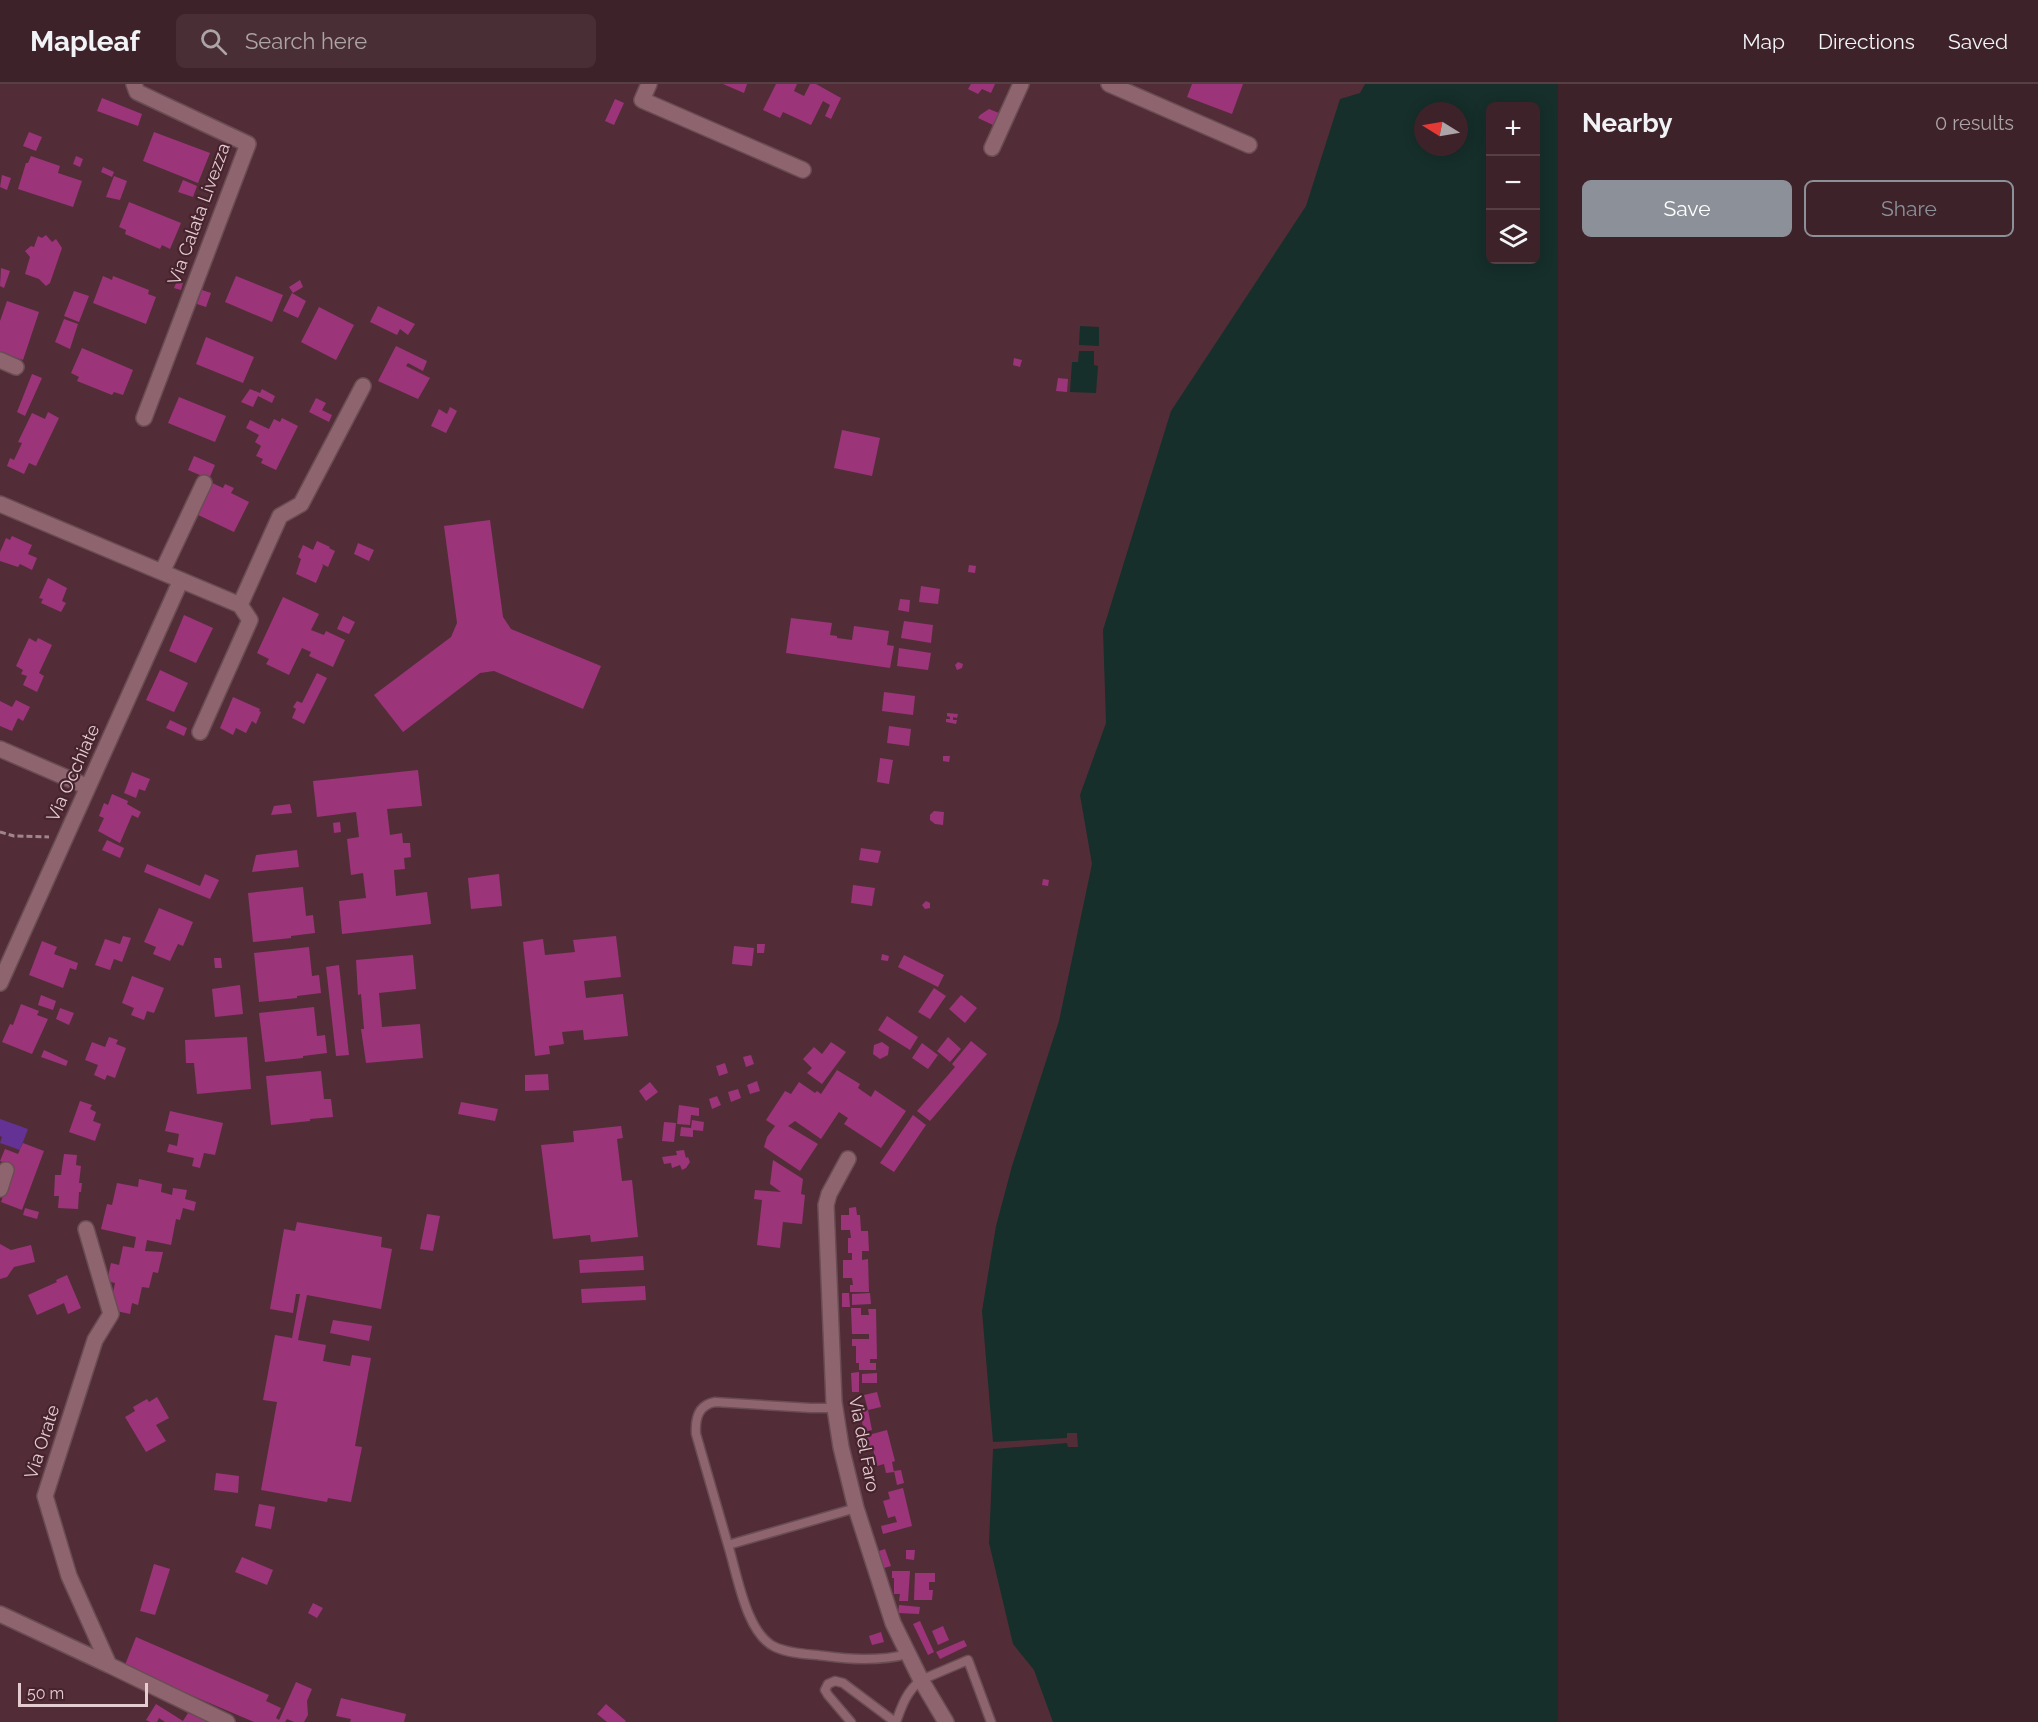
<!DOCTYPE html>
<html lang="en">
<head>
<meta charset="utf-8">
<style>
  body { margin:0; font-family:Raleway,sans-serif; background:#492f35; color:#f1f3f6 }
  .controls { position:absolute; right:18px; top:18px; display:grid; overflow:hidden; border-radius:9px; box-shadow:0 3px 15px #0003 }
  .controls button { width:54px; height:54px; display:grid; place-items:center; padding:0; border:0; border-bottom:2px solid #573f46; background:#3e2229; color:#f1f3f6; font:30px sans-serif }
  .compass { position:absolute; left:1414px; top:18px; width:54px; height:54px; border-radius:50%; background:#3e2229; box-shadow:0 3px 15px #0003; rotate:281deg }
  .scale { position:absolute; left:18px; bottom:15px; width:130px; box-sizing:border-box; padding-left:6px; border:3px solid #e4ccd1; border-top:0; font-size:16px; line-height:21px; white-space:nowrap; color:#e4ccd1; -webkit-text-stroke:4px #46232d; paint-order:stroke }
  .list { margin:0; padding:0; list-style:none }
  h2 { display:flex; justify-content:space-between; align-items:center; height:78px; margin:0; padding:0 24px; font-size:26px }
  h2 small { font-size:20px; font-weight:400; color:#ada4a8 }
  .actions { display:flex; gap:12px; padding:18px 24px }
  .actions a { flex:1; padding:14px 0; border:2px solid #8c9099; border-radius:9px; text-align:center; font-size:21px; color:#8c9099 }
  .actions .main { background:#8c9099; color:#fff }
  .icon { flex:none; width:33px; height:33px; fill:none; stroke:currentColor; stroke-width:2; stroke-linecap:round; stroke-linejoin:round }
  .map { position:relative; flex:none; width:1558px; height:1638px; overflow:hidden }
  header { display:flex; align-items:center; gap:36px; box-sizing:border-box; height:84px; padding:0 30px; background:#3e2229; border-bottom:2px solid #573f46 }
  header strong { font-size:28px }
  nav { display:flex; gap:33px; margin-inline-start:auto; font-size:21px }
  .search { width:420px; height:54px; background:#492f35; display:flex; align-items:center; gap:15px; box-sizing:border-box; padding:0 21px; border-radius:9px; color:#ada4a8; font-size:22px }
  main { display:flex }
  aside { flex:1; background:#3e2229 }
  .map>svg:first-child { display:block }
</style>
</head>
<body>
<header>
<strong>Mapleaf</strong>
<div class="search"><svg class="icon" aria-label="search" viewBox="0 0 24 24"><circle cx="10" cy="10" r="6"/><path d="M15 15l6 6"/></svg>Search here</div>
<nav><a>Map</a><a>Directions</a><a>Saved</a></nav>
</header>
<main>
<div class="map">
<svg width="1558" height="1638" viewBox="0 0 1558 1638">
  <rect width="100%" height="100%" fill="#522d37"/>
  <!-- green -->
  <path fill="#633294" d="M0 1035 28 1045 20 1066 0 1059 2 1053 0 1052Z"/>
  <!-- water -->
  <path fill="#162f2b" fill-rule="evenodd" d="M1365 0H1558V1638H1053L1034 1586 1013 1560 989 1459 993 1365 1067 1359 1068 1363H1078L1077 1349H1067V1354L993 1358 982 1227 996 1142 1012 1082 1059 937 1092 780 1080 711 1106 639 1103 546 1171 327 1306 122 1340 15 1360 9ZM1536 22V176H1490V22ZM1423 27H1459V63H1423Z
    M1080 242 1099 243V262L1079 261Z
    M1079 267H1094V281L1098 282 1096 309 1070 308 1072 278H1078Z"/>
  <!-- building -->
  <path fill="#9c347a" d="M723 0H747L744 9Z
    M776 0H797L794 7 804 12 810 0H816L841 14 831 35 825 32 830 21 823 17 811 41 783 28 780 34 763 26Z
    M971 0H995L991 9 982 5 978 10 968 5Z
    M1192 0H1243L1232 30 1187 13Z
    M102 14 142 30 138 42 97 27Z
    M615 15 624 19 614 41 605 37Z
    M989 25 999 29 993 41 978 34 980 31Z
    M29 48 42 53 36 67 23 62Z
    M154 48 210 69 198 99 143 77Z
    M31 72 60 82 58 89 82 97 73 123 18 105 26 79H28Z
    M76 72 83 75 80 83 73 80Z
    M103 83 114 88 112 93 101 88Z
    M2 91 11 94 7 106 0 103Z
    M114 92 127 97 120 116 106 113Z
    M183 96 197 102 193 113 178 108Z
    M129 118 181 139 170 165 162 161 160 165 125 150 126 146 119 143Z
    M46 151 52 158 56 155 62 164 50 199 46 202 39 195 25 190 30 173 25 167 31 162 34 163 38 152 42 154Z
    M1 184 10 187 4 204 0 202Z
    M103 192 112 196 113 192 149 206 148 210 156 213 146 240 93 219Z
    M236 192 283 211 272 238 225 218Z
    M300 196 303 203 293 209 289 203Z
    M177 197 183 199 181 206 174 204Z
    M202 206 211 209 206 223 197 220Z
    M74 207 89 212 79 238 64 232Z
    M292 209 306 217 298 234 283 227Z
    M7 217 39 228 23 276 0 268V237Z
    M378 222 415 240 408 251 400 245 397 251 370 238Z
    M319 223 354 241 336 276 301 258Z
    M64 235 78 240 70 265 55 258Z
    M206 253 254 273 243 299 196 280Z
    M396 262 427 277 423 287 408 279 406 282 430 294 418 315 378 297Z
    M82 264 133 286 123 311 114 308 112 311 77 297 79 293 71 289Z
    M1014 274 1022 276 1020 283 1013 281Z
    M32 290 42 294 25 332 17 328Z
    M1058 294 1068 295 1067 308 1056 307Z
    M250 305 260 309 262 305 275 312 272 319 258 312 253 323 241 318Z
    M179 313 226 332 215 358 168 339Z
    M316 314 326 319 322 326 332 331 329 338 309 328Z
    M450 323 457 327 446 349 431 342 439 325 447 330Z
    M48 328 59 334 36 382 29 379 24 390 7 382 10 374 14 376 22 359 18 358 32 329 45 335Z
    M282 334 298 342 276 386 261 379 263 375 256 372 261 362 255 358 259 351 246 344 250 336 269 345 274 335 280 338Z
    M842 346 880 354 872 392 834 384Z
    M194 372 215 381 209 395 188 386Z
    M210 398 223 404 225 400 234 404 231 409 249 418 234 448 194 429Z
    M490 436 503 533 511 545 601 582 583 625 494 587 480 589 403 648 374 611 451 553 457 539 444 442Z
    M12 452 32 461 28 470 37 474 32 486 20 480 18 483 0 477V468L6 454 10 456Z
    M317 457 330 463 329 464 335 467 328 483 322 480 323 482 316 499 296 490 301 475 298 473 303 461 313 466Z
    M358 459 374 466 369 477 354 470Z
    M969 481 976 482 975 489 968 488Z
    M48 494 67 504 62 517 66 519 61 528 41 519 43 515 39 514Z
    M921 502 940 505 938 520 919 518Z
    M283 513 319 530 311 546 324 551 326 547 345 556 333 583 309 572 311 568 302 564 289 591 266 580 269 575 257 569Z
    M900 515 910 516 909 528 898 526Z
    M184 531 213 544 196 579 169 567Z
    M343 532 355 538 349 550 337 545Z
    M791 534 832 539 830 551 837 552V554L852 556 854 542 889 547 887 561 894 562 890 584 786 569Z
    M904 537 933 541 931 559 901 554Z
    M29 554 36 558 38 554 52 561 39 589 44 592 37 608 23 601 27 592 21 590 23 586 16 582Z
    M899 564 931 569 928 586 897 582Z
    M958 578 963 580 962 584 957 586 955 581Z
    M160 586 188 599 174 628 146 616Z
    M317 589 327 594 304 640 292 634 296 625 293 623 297 617 302 619Z
    M884 608 915 612 913 631 882 627Z
    M233 613 260 625 259 627 261 628 256 640 252 637 246 649 236 644 233 651 220 644Z
    M16 616 30 623 23 637 18 634 12 647 0 642V617L12 623Z
    M947 629 958 630 957 634 953 633V636H957L956 640 946 638V635H950V633L947 632Z
    M170 636 187 644 184 652 166 644Z
    M889 642 911 645 909 662 887 659Z
    M943 672H950L949 678 943 677Z
    M880 674 893 676 889 700 877 698Z
    M418 686 422 722 387 725 390 751 402 749 403 759H410L411 773 404 774 405 785 394 786 396 812 427 808 431 840 342 850 339 817 366 814 363 789 351 791 347 755 359 753 356 728 317 733 313 697Z
    M132 688 150 695 145 707 139 705 136 714 124 709Z
    M112 710 128 717 127 720 141 728 138 734 132 731 120 759 98 747 104 734 99 732 104 719 108 721Z
    M290 720 292 729 271 731 274 722Z
    M934 727 944 728 943 741 935 740 930 736V731Z
    M340 738 341 748 334 749 333 739Z
    M107 756 124 764 120 774 102 766Z
    M861 764 881 767 878 779 859 776Z
    M297 766 299 783 252 788 256 771Z
    M147 780 200 802 205 790 219 796 210 815 144 788Z
    M499 790 502 822 471 825 468 794Z
    M1043 795 1049 796 1048 802 1042 801Z
    M853 801 875 804 872 822 851 819Z
    M303 803 306 832 313 831 315 849 291 852V854L253 858 248 809Z
    M926 817 930 819V824L925 825 922 821Z
    M159 824 193 838 183 862 178 860 170 877 153 870 156 863 144 858Z
    M123 852 131 854 122 878 114 875 110 886 95 881 105 855 120 860Z
    M616 852 621 893 584 897 586 914 623 910 628 952 584 956 583 946 562 948 564 960 549 962 550 970 535 972 523 858 543 855 545 871 575 868 573 856Z
    M42 857 57 863 54 870 78 879 76 886 70 884 63 904 29 891Z
    M757 860H765L764 869H757Z
    M734 862 754 864 752 882 732 880Z
    M309 863 312 892 319 891 321 909 297 912V914L259 918 254 869Z
    M882 870 889 872 888 877 881 876Z
    M413 871 416 905 379 909 382 943 420 940 423 974 366 979 361 945H364L361 910 358 911 356 876Z
    M904 871 944 891 938 903 898 883Z
    M214 874H221L222 884H215Z
    M339 881 349 971 336 972 326 883Z
    M132 892 164 904 154 929 147 927 144 936 131 931 134 924 122 919Z
    M240 901 243 930 215 933 212 905Z
    M934 904 946 912 930 935 918 928Z
    M41 911 56 917 53 926 38 921Z
    M961 911 977 924 965 939 949 925Z
    M21 920 39 927 37 931 48 935 32 970 2 958 10 940 13 941Z
    M314 923 317 952 325 951 327 969 303 972V974L265 978 259 929Z
    M60 924 74 929 69 941 56 935Z
    M887 932 918 953 910 966 878 946Z
    M109 953 118 956 116 960 126 964 115 994 107 991 105 996 94 991 98 981 85 976 92 958 105 963Z
    M247 953 251 1005 197 1010 194 979H186L185 956Z
    M948 953 961 965 950 978 937 967Z
    M971 957 987 970 930 1037 917 1027 955 983 952 980Z
    M831 958 846 968 822 1000 807 989 812 984 803 975 814 963 822 970Z
    M882 958 889 963 888 971 880 975 873 970 874 961Z
    M922 959 938 971 928 985 912 974Z
    M44 966 68 977 66 982 41 973Z
    M751 971 754 980 746 983 743 973Z
    M725 979 728 989 719 992 716 982Z
    M837 986 860 1000 858 1004 871 1013 875 1006 906 1027 881 1064 844 1040 848 1034 839 1028 821 1055 795 1037 788 1042 818 1060 800 1087 764 1063 767 1053 775 1042 766 1036 785 1007 791 1010 799 998 815 1009 817 1007 821 1010Z
    M321 987 324 1015H331L333 1033 310 1035V1037L271 1041 266 992Z
    M548 990 549 1006 525 1007V991Z
    M757 997 760 1007 750 1010 747 1001Z
    M650 998 658 1008 646 1017 639 1007Z
    M738 1005 741 1014 731 1018 728 1008Z
    M717 1012 721 1021 712 1025 709 1015Z
    M80 1017 92 1021 90 1025 96 1028 93 1037 101 1040 95 1057 69 1048Z
    M461 1018 498 1025 495 1037 458 1030Z
    M679 1021 699 1024V1032L691 1031 690 1041 677 1040Z
    M170 1027 223 1039 215 1071 204 1069 200 1084 192 1082 194 1074 167 1068 169 1060 177 1062 179 1050 165 1047Z
    M913 1031 926 1041 894 1088 880 1079Z
    M692 1036 704 1038 703 1047 693 1046V1053L680 1052 681 1043 691 1044Z
    M664 1038 676 1039 674 1058 662 1057Z
    M621 1042 623 1054 617 1055 622 1097 632 1096 638 1153 591 1158 590 1151 553 1155 541 1061 574 1058 573 1047Z
    M23 1059 44 1067 22 1126 1 1118 14 1082 0 1077 5 1065 18 1070Z
    M684 1066 686 1074 688 1073 690 1078 686 1084 682 1086 680 1081 672 1084 671 1079 664 1080 662 1073 677 1071 676 1067Z
    M64 1070 77 1071 76 1081 81 1082 79 1099H82L81 1108H79L78 1125 58 1124 59 1112H54L55 1091H61Z
    M773 1076 803 1095 801 1110 805 1111 802 1140 783 1138 780 1164 757 1161 762 1116 754 1115 755 1106 781 1108 770 1100Z
    M139 1095 162 1100 161 1108 172 1111 173 1104 187 1106 185 1115 196 1118 194 1127 183 1124 180 1136 176 1135 171 1161 147 1156 145 1167 163 1168 158 1189 153 1188 149 1204 142 1203 138 1221 132 1219 130 1230 112 1226V1214L115 1199 107 1197 111 1179 119 1181 123 1162 134 1164 136 1153 101 1145 107 1120 112 1121 117 1099 138 1103Z
    M856 1123 857 1131H860L861 1147H868L869 1167H862V1176L868 1175 869 1208H850V1201H853L852 1194H843V1176H852V1169H848V1154H851L850 1146H841V1131H849V1124Z
    M25 1124 39 1128 37 1135 23 1131Z
    M427 1130 440 1132 433 1167 420 1165Z
    M297 1138 382 1153 381 1163 392 1165 381 1225 307 1211 298 1256 326 1261 323 1277 350 1282 352 1271 371 1274 355 1362 362 1363 351 1418 328 1414 327 1418 261 1406 277 1318 263 1316 275 1251 292 1254 300 1210H296L293 1229 270 1225 284 1145 295 1147Z
    M0 1160 11 1166 31 1161 35 1178 14 1183 7 1193 0 1195Z
    M643 1172 644 1186 580 1189 579 1176Z
    M67 1191 81 1224 68 1230 64 1219 37 1231 28 1211 57 1198 56 1196Z
    M645 1202 646 1216 582 1219 581 1205Z
    M842 1209H849L850 1223H842Z
    M870 1209 871 1220 852 1221V1210Z
    M851 1224H861V1231H869L868 1225H876L877 1275H870V1279H876V1286H859V1279H856V1262H852V1255H869V1250H852Z
    M333 1236 372 1242 369 1257 330 1249Z
    M859 1288V1308H852L851 1289Z
    M877 1289V1299H862V1290Z
    M877 1308 881 1323 868 1326 872 1346 864 1348 860 1328 868 1326 864 1311Z
    M157 1313 169 1334 156 1341 166 1357 146 1368 125 1333 135 1327 133 1323 147 1315 149 1318Z
    M887 1346 895 1377 892 1378 894 1388 886 1389 884 1380 877 1382 873 1365 865 1366 861 1353Z
    M901 1386 904 1399 897 1401 894 1387Z
    M216 1389 239 1392 238 1409 214 1406Z
    M903 1404 912 1442 883 1450 881 1442 897 1438 895 1432 888 1434 883 1417 890 1415 888 1408Z
    M259 1420 275 1423 271 1445 255 1442Z
    M885 1465 891 1482 884 1484 879 1467Z
    M906 1466H915L914 1476 906 1475Z
    M242 1473 273 1486 267 1501 235 1488Z
    M154 1480 170 1485 155 1531 140 1527Z
    M892 1487H910L908 1517H899L900 1510H894V1494H892Z
    M915 1489H935V1498H929V1506H933L932 1516H914Z
    M313 1519 323 1524 317 1534 308 1529Z
    M899 1521 920 1523 919 1530 898 1529Z
    M920 1537 934 1568 928 1571 913 1540Z
    M943 1542 949 1556 938 1561 932 1547Z
    M881 1548 884 1558 872 1561 869 1552Z
    M136 1553 269 1611 266 1617 281 1624 276 1634 279 1636 296 1598 312 1605 307 1617 308 1631 304 1638H294L287 1635 285 1638H254L132 1586 125 1581Z
    M964 1556 967 1562 940 1575 936 1568Z
    M341 1614 406 1630 404 1638H350L351 1635 336 1632Z
    M156 1620 183 1637 188 1629 209 1638H165L159 1634 157 1638H150L146 1636Z
    M606 1620 626 1637 625 1638H607L597 1630Z"/>
  <g fill="none" stroke-linecap="round" stroke-linejoin="round">
    <!-- service casing -->
    <g stroke="#6a4c54" stroke-width="11">
      <path id="service" d="M835 1324H811L715 1318C698 1321 695 1335 696 1350L728 1461 856 1424
        M728 1461C737 1489 746 1550 775 1563 790 1570 809 1570 825 1572 853 1576 881 1577 908 1570
        M851 1638 828 1611 825 1606 828 1600 835 1597 843 1599 895 1638
        M896 1638C902 1621 907 1607 921 1596L968 1576 991 1638"/>
    </g>
    <!-- minor casing -->
    <g stroke="#6a4c54" stroke-width="18">
      <path id="minor" d="M134 0 137 8 248 60 144 334
        M649 0 642 16 803 86
        M1109 0 1249 61
        M992 64 1021 0
        M0 276 16 283
        M0 420 240 521 250 536 200 648
        M162 488 204 399
        M240 521 280 432 301 420 363 302
        M0 665 88 703
        M0 899 181 496
        M848 1075 829 1110 826 1121 834 1318 841 1363 856 1424 893 1539 921 1596 946 1638
        M0 1105 6 1086
        M86 1145 111 1230 95 1256 45 1412 69 1492 109 1581 227 1638
        M0 1530 109 1581"/>
    </g>
    <!-- path -->
    <path stroke="#a2848c" stroke-width="3" stroke-dasharray="6 3" stroke-linecap="butt" d="M0 748 14 752 49 753"/>
    <!-- service -->
    <use href="#service" stroke="#8e656e" stroke-width="8"/>
    <!-- minor -->
    <use href="#minor" stroke="#8e656e" stroke-width="15"/>
  </g>
  <g text-anchor="middle" stroke-width="4.5" stroke-linejoin="round" paint-order="stroke">
    <!-- street labels -->
    <g font-size="18" fill="#e4ccd1" stroke="#46232d">
      <text transform="translate(199 130) rotate(-70)" y="6">Via Calata Livezza</text>
      <text transform="translate(73 689) rotate(-66)" y="6">Via Occhiate</text>
      <text transform="translate(42 1358) rotate(-72)" y="6">Via Orate</text>
      <text transform="translate(864 1360) rotate(79)" y="6">Via del Faro</text>
    </g>
  </g>
</svg>
<div class="controls">
<button>+</button>
<button>−</button>
<button><svg class="icon" aria-label="layers" viewBox="0 0 24 24"><path d="M12 4l9 5-9 5-9-5zM3 14l9 5 9-5"/></svg></button>
</div>
<svg class="compass" viewBox="-18 -18 36 36"><path d="M0-13l5 13h-10z" fill="#e53935"/><path d="M0 13l5-13h-10z" fill="#ada4a8"/></svg>
<div class="scale">50 m</div>
</div>
<aside>
<h2>Nearby<small>0 results</small></h2>
<ul class="list">
</ul>
<div class="actions"><a class="main">Save</a><a>Share</a></div>
</aside>
</main>
</body>
</html>
